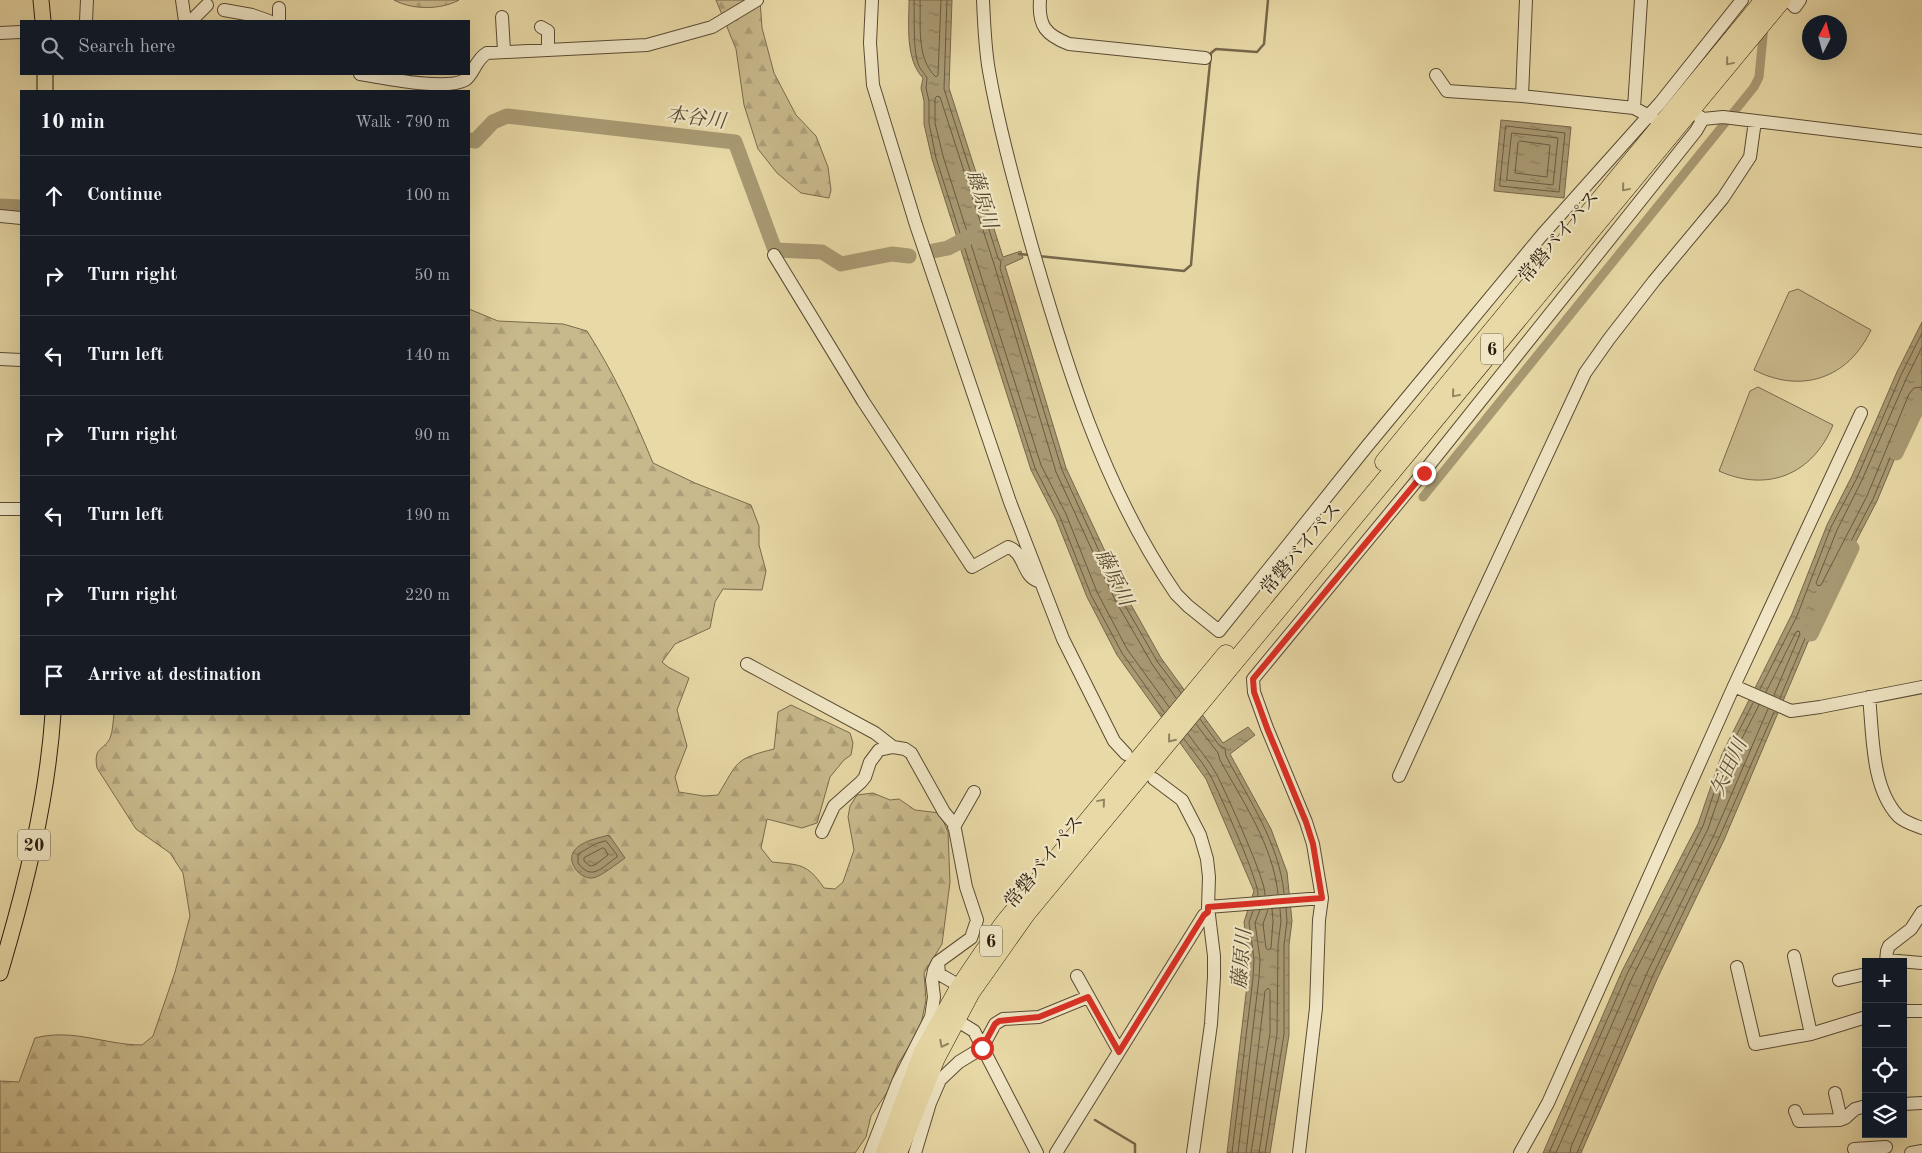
<!DOCTYPE html>
<html lang="en">
<head>
<meta charset="utf-8">
<style>
  body { margin:0; font-family:"Old Standard TT","Noto Serif JP",serif; background:#20242c; color:#f1f3f6 }
  .controls { position:absolute; right:15px; bottom:15px; display:grid; overflow:hidden; border-radius:0px; box-shadow:0 5px 20px #0002 }
  .controls button { width:45px; height:45px; display:grid; place-items:center; padding:0; border:0; border-bottom:1px solid #363941; background:#171b24; color:#f1f3f6; font:25px sans-serif }
  .compass { position:absolute; left:1802px; top:15px; width:45px; height:45px; border-radius:50%; background:#171b24; box-shadow:0 5px 20px #0002; rotate:6deg }
  .stop { position:absolute; width:15px; height:15px; margin:-11px; border:4px solid #d93025; border-radius:50%; background:#fff }
  .stop.end { background:#d93025; border-color:#fff; box-shadow:0 1px 5px #0008 }
  .list { margin:0; padding:0; list-style:none }
  h2 { display:flex; justify-content:space-between; align-items:center; height:65px; margin:0; padding:0 20px; font-size:21px }
  h2 small { font-size:16px; font-weight:400; color:#9ea1a6 }
  .list li { display:grid; grid-template-columns:32px 1fr auto; gap:15px; align-items:center; box-sizing:border-box; height:80px; padding:0 20px; border-top:1px solid #363941 }
  .list b { display:block; font-size:19px; white-space:nowrap }
  .list em { font-size:16px; font-style:normal; color:#9ea1a6 }
  .icon { flex:none; width:28px; height:28px; fill:none; stroke:currentColor; stroke-width:2; stroke-linecap:round; stroke-linejoin:round }
  .map { position:relative; flex:none; width:1922px; height:1153px; overflow:hidden }
  .search { position:absolute; background:#171b24; box-shadow:0 5px 20px #0002; left:20px; top:20px; width:450px; height:55px; display:flex; align-items:center; gap:12px; box-sizing:border-box; padding:0 18px; border-radius:0px; color:#9ea1a6; font-size:19px }
  .panel { position:absolute; background:#171b24; box-shadow:0 5px 20px #0002; left:20px; top:90px; width:450px; height:625px; border-radius:0px }
  .map>svg:first-child { display:block }
</style>
</head>
<body>
<div class="map">
<svg width="1922" height="1153" viewBox="0 0 1922 1153">
  <defs>
    <pattern id="forest-firs" width="22" height="20" patternUnits="userSpaceOnUse" patternTransform="scale(1.25)"><rect width="22" height="20" fill="#c8b98c"/><path d="M5 1l3.5 6h-7zM16 11l3.5 6h-7z" fill="#ac9e78"/></pattern>
    <pattern id="water-ripples" width="26" height="14" patternUnits="userSpaceOnUse" patternTransform="scale(1.25)"><rect width="26" height="14" fill="#a89972"/><path d="M2 4q2-2 4 0t4 0M15 11q2-2 4 0t4 0" fill="none" stroke="#897c5c"/></pattern>
  </defs>
  <rect width="100%" height="100%" fill="#e8d9a6"/>
  <filter id="stains"><feTurbulence type="fractalNoise" baseFrequency=".004" numOctaves="4"/><feColorMatrix values="0 0 0 0 .2 0 0 0 0 .09 0 0 0 0 .02 0 0 0 .5 -.17"/></filter>
  <radialGradient id="worn" r=".72"><stop offset=".6" stop-color="#630" stop-opacity="0"/><stop offset="1" stop-color="#630" stop-opacity=".3"/></radialGradient>
  <!-- grass -->
  <path fill="#c8b98c" stroke="#7a6a4d" d="M1798 289 1871 330C1848 379 1801 394 1754 370L1789 292Z
    M1758 387 1833 425C1813 474 1768 493 1719 471L1750 391Z"/>
  <!-- forest -->
  <path fill="url(#forest-firs)" stroke="#7a6a4d" d="M394 0H459C441 10 412 10 394 0Z
    M716 0H760L762 28 774 73 796 115 816 136 828 167 831 190 829 198 801 193 777 173 758 149 744 105 736 49Z
    M469 309 498 321 563 324 587 331C614 373 634 417 653 463L695 483 751 505 759 526V545L766 571 762 590 723 589 715 602 710 628 675 644 662 662 668 667 689 678 677 710 687 746 675 777 679 792 704 796 718 795C738 762 734 759 774 749L778 712 791 705 850 733 853 743 851 755 844 760 830 777 817 823 802 828 767 819 761 848 772 862C800 865 807 863 824 888L835 889 843 882 854 850 848 817 850 806 857 795 873 793 890 800 899 799 915 810 940 813 948 832 950 882 942 944 924 973 926 1000 920 1029 898 1064 888 1091 871 1116 866 1137 855 1153H0V1081L19 1082 35 1038C73 1028 105 1045 142 1045L153 1036 175 972 190 916 183 873 170 853 136 829 97 768C93 746 104 751 110 738 113 731 113 721 114 714H469Z"/>
  <!-- water -->
  <path fill="url(#water-ripples)" stroke="#76674a" d="M909 0H952L949 88 1003 257 1021 251 1023 258 1005 266 1066 468 1125 594 1161 658 1223 743 1248 727 1255 735 1230 754 1271 829 1287 872 1292 921 1289 945V1035L1270 1153H1227L1248 977 1249 960 1244 922 1254 891 1206 779 1117 655 1087 597 1056 519 1031 470 932 159 924 124V101L921 88 923 78C905 59 909 25 909 0Z
    M1501 120 1571 127 1564 198 1494 191Z
    M1922 322V393L1877 501 1828 595 1724 840 1658 977 1581 1153H1543L1622 971 1698 824 1722 754 1792 614 1827 525 1852 476 1897 372Z
    M609 835 625 858C618 863 599 878 592 878 580 879 566 862 574 851 581 841 598 838 609 835Z"/>
  <g fill="none" stroke-linecap="round" stroke-linejoin="round">
    <!-- shore -->
    <path stroke="#6a5a40" stroke-width="1" d="M914 0C915 16 912 54 920 68 922 71 925 74 927 78L926 88 929 101V123L936 158 1035 468 1060 517 1091 595 1122 653 1164 712
      M920 0C921 25 916 59 936 77L938 75 941 0
      M947 0 944 89 998 258 1001 262 1000 268 1062 470 1120 597 1157 661 1181 693
      M1506 126 1565 133 1559 192 1500 186Z
      M1512 133 1558 138 1553 185 1507 180Z
      M1520 141 1550 145 1547 177 1515 173 1518 143Z
      M1922 347 1907 377 1862 480 1837 530 1816 583 1818 586 1821 585 1867 496 1909 394 1914 388 1922 387
      M1760 689 1797 616 1831 527 1857 478 1901 375 1922 333
      M1766 692 1796 632 1799 631 1800 634 1774 695
      M1780 698 1824 593 1873 499 1915 397 1918 393H1922
      M1169 707 1127 649 1097 592 1066 514 1041 465 943 156 935 123V98L937 96 940 97 994 264 1056 472 1115 600 1152 664 1176 698
      M1200 719 1219 745 1225 749 1226 756C1249 800 1279 843 1284 893
      M1196 724 1218 753 1220 760C1243 802 1273 845 1278 894
      M1188 734C1197 747 1209 760 1217 775 1225 791 1267 882 1265 895
      M1184 739C1193 751 1204 764 1211 777 1219 792 1261 885 1258 896
      M606 841 617 855V857C602 867 592 882 578 863V854L595 844Z
      M603 848 605 849 608 855 595 865 590 866 584 861V858Z
      M1268 910 1263 924 1266 948 1268 950 1271 948 1273 921 1272 909
      M1232 1153 1253 978 1254 959 1249 922 1253 911
      M1238 1153 1259 978 1260 959 1255 923 1260 910
      M1246 1153 1265 991 1268 988 1270 991V1033L1251 1153
      M1259 1153 1277 1034 1278 945 1281 921 1280 909
      M1265 1153 1284 1034V945L1287 921 1286 908
      M1549 1153 1627 974 1703 826 1726 756 1753 703
      M1556 1153 1633 976 1708 829 1732 758 1759 705
      M1570 1153 1571 1147 1647 973 1714 835 1768 709
      M1577 1153 1653 975 1719 838 1774 712"/>
    <!-- stream -->
    <path stroke="#76674a" stroke-width="2.5" d="M1019 254 1030 255
      M1038 256 1184 271 1191 265 1198 181 1211 53 1216 49 1257 52 1264 44 1268 0
      M1095 1120 1135 1144V1153"/>
    <!-- canal -->
    <path stroke="#a89972" stroke-width="9" d="M1423 497 1754 87 1759 77 1764 26"/>
    <!-- river -->
    <path stroke="#a89972" stroke-width="15" d="M469 140 475 141 493 122 507 116 735 142 775 250 822 252 841 264 892 254 909 256
      M0 206 21 207
      M933 251 948 248 971 236
      M1896 453 1922 398
      M1811 634 1852 548"/>
    <!-- minor casing -->
    <g stroke="#5a4b34" stroke-width="14">
      <path id="minor" d="M182 0 185 21
        M872 0 870 43 873 85 916 225 1010 502 1063 639 1114 741 1126 754
        M983 0C984 23 985 49 989 71 999 128 1015 185 1030 240 1065 362 1103 488 1176 594L1188 606 1219 631 1368 445 1542 235 1660 103 1742 0
        M1040 0C1038 26 1046 35 1069 44L1205 58
        M1788 0 1795 7 1800 0
        M279 8V21
        M224 10 252 15 269 21
        M502 17 504 51
        M86 21 87 0
        M191 21 207 5
        M541 27 548 31V49
        M0 33 21 32
        M360 74C383 78 446 91 465 80 474 74 475 60 487 53L647 45 712 27 757 0
        M1436 75 1447 91 1522 96 1634 108 1653 118
        M1522 96 1526 0
        M1634 108 1641 0
        M1697 115 1703 119 1723 117 1922 141
        M0 216 21 218
        M774 255 863 401 972 567 1008 547C1025 552 1022 576 1038 581
        M0 359 21 360
        M0 509H21
        M747 664 875 733 893 747
        M1734 686 1791 711 1820 707 1922 687
        M1869 697C1873 734 1871 787 1898 816 1904 822 1914 825 1922 828
        M1399 776 1464 633 1585 373 1609 339 1654 281 1723 198 1750 157 1755 121
        M1154 779 1182 800 1200 835 1207 859 1209 877 1208 907 1214 956V977L1211 1024 1193 1153
        M954 827 974 792
        M822 832 834 806 861 782 865 777 870 762 879 750 893 747 905 749 911 753 944 812 954 824 966 887 977 920 971 938 938 962 934 970 932 980 934 997 931 1017 898 1082 870 1153
        M1208 907 1322 898
        M1794 956 1811 1034
        M1886 960 1922 963
        M938 962 939 974 960 986
        M1886 962 1887 951 1889 946 1911 929 1922 912
        M1737 967 1755 1044 1811 1034 1866 1017
        M1077 976 1119 1051
        M1839 980 1866 974
        M1903 1011H1922
        M956 1020 974 1031 1037 1153
        M1835 1093 1841 1119
        M1903 1104 1922 1103
        M1795 1111 1799 1121 1840 1120 1845 1118 1855 1109 1866 1106
        M1854 1149 1886 1147
        M915 1153 930 1103 940 1080 959 1062 982 1048 995 1024 1003 1019 1039 1017 1088 997
        M1056 1153 1204 915 1208 912
        M1299 1153 1316 1008 1319 920 1322 898 1313 844 1306 822 1267 728 1254 692 1253 679 1423 473 1696 131 1703 119
        M1520 1153 1548 1103 1734 686 1861 413
        M1911 1153 1922 1151"/>
    </g>
    <!-- major casing -->
    <g stroke="#2b1c0e" stroke-width="17">
      <path id="major" d="M41 0 43 21
        M45 74V91
        M0 973C25 889 47 802 53 714"/>
    </g>
    <!-- highway casing -->
    <g stroke="#2b1c0e" stroke-width="19">
      <path id="highway" d="M1384 462 1764 0
        M885 1153 923 1052 959 988 982 954 1004 923 1103 802 1226 654
        M898 1153 936 1058 971 992 1026 914 1782 0"/>
    </g>
    <!-- minor -->
    <use href="#minor" stroke="#f0e6c5" stroke-width="12"/>
    <!-- major -->
    <use href="#major" stroke="#e8d9a6" stroke-width="15"/>
    <!-- highway -->
    <use href="#highway" stroke="#e8d9a6" stroke-width="18"/>
  </g>
  <!-- one-way arrows -->
  <defs><path id="oneway-chevron" d="M-2-3.5L2.5 0L-2 3.5" fill="none" stroke-width="1.6" stroke-linecap="round" stroke-linejoin="round" transform="scale(1.25)"/></defs>
  <g stroke="#938462">
    <use href="#oneway-chevron" transform="translate(1729 62) rotate(130)"/>
    <use href="#oneway-chevron" transform="translate(1625 188) rotate(130)"/>
    <use href="#oneway-chevron" transform="translate(1455 394) rotate(130)"/>
    <use href="#oneway-chevron" transform="translate(1171 739) rotate(129)"/>
    <use href="#oneway-chevron" transform="translate(1102 802) rotate(-50)"/>
    <use href="#oneway-chevron" transform="translate(943 1044) rotate(117)"/>
  </g>
  <g fill="none" stroke-linecap="round" stroke-linejoin="round">
    <!-- route -->
    <path stroke="#d93025" stroke-width="6" d="M982 1048 995 1024 999 1021 1039 1017 1088 997 1119 1052 1204 915 1208 912V907L1322 898 1313 844 1306 822 1267 728 1254 692 1253 679 1424 473"/>
  </g>
  <g text-anchor="middle" stroke-width="4.5" stroke-linejoin="round" paint-order="stroke">
    <!-- shield labels -->
    <g fill="#f0e6c5" stroke="#665945" stroke-width="1">
      <rect x="1481" y="333.5" width="22" height="31" rx="4"/>
      <rect x="18" y="829.5" width="32" height="31" rx="4"/>
      <rect x="980" y="925.5" width="22" height="31" rx="4"/>
    </g>
    <g font-size="18" font-weight="bold" fill="#2b1c0e">
      <text x="1492" y="355">6</text>
      <text x="34" y="851">20</text>
      <text x="991" y="947">6</text>
    </g>
    <!-- street labels -->
    <g font-size="19" fill="#2b1c0e" stroke="#f0e6c5">
      <text transform="translate(1558 236) rotate(-50)" y="7">常磐バイパス</text>
      <text transform="translate(1300 548) rotate(-50)" y="7">常磐バイパス</text>
      <text transform="translate(1043 861) rotate(-51)" y="7">常磐バイパス</text>
    </g>
    <!-- water labels -->
    <g font-size="20" font-style="italic" fill="#574831" stroke="#f0e6c5">
      <text transform="translate(696 117) rotate(7)" y="7">本谷川</text>
      <text transform="translate(983 199) rotate(73)" y="7">藤原川</text>
      <text transform="translate(1115 577) rotate(64)" y="7">藤原川</text>
      <text transform="translate(1728 767) rotate(-65)" y="7">矢田川</text>
      <text transform="translate(1241 959) rotate(-85)" y="7">藤原川</text>
    </g>
  </g>
  <rect width="100%" height="100%" filter="url(#stains)"/>
  <rect width="100%" height="100%" fill="url(#worn)"/>
</svg>
<div class="controls">
<button>+</button>
<button>−</button>
<button><svg class="icon" aria-label="locate" viewBox="0 0 24 24"><circle cx="12" cy="12" r="6"/><path d="M12 2v4M12 18v4M2 12h4M18 12h4"/></svg></button>
<button><svg class="icon" aria-label="layers" viewBox="0 0 24 24"><path d="M12 4l9 5-9 5-9-5zM3 14l9 5 9-5"/></svg></button>
</div>
<svg class="compass" viewBox="-18 -18 36 36"><path d="M0-13l5 13h-10z" fill="#e53935"/><path d="M0 13l5-13h-10z" fill="#9ea1a6"/></svg>
<div class="stop" style="left:982px;top:1048px"></div>
<div class="stop end" style="left:1424px;top:473px"></div>
<div class="search"><svg class="icon" aria-label="search" viewBox="0 0 24 24"><circle cx="10" cy="10" r="6"/><path d="M15 15l6 6"/></svg>Search here</div>
<section class="panel">
<h2>10 min<small>Walk · 790 m</small></h2>
<ul class="list">
<li><svg class="icon" aria-label="ahead" viewBox="0 0 24 24"><path d="M12 20V5M6 11l6-6 6 6"/></svg><div><b>Continue</b></div><em>100 m</em></li>
<li><svg class="icon" aria-label="right" viewBox="0 0 24 24"><path d="M7 20v-9h11M14 6l5 5-5 5"/></svg><div><b>Turn right</b></div><em>50 m</em></li>
<li><svg class="icon" aria-label="left" viewBox="0 0 24 24"><path d="M17 20v-9H6M10 6l-5 5 5 5"/></svg><div><b>Turn left</b></div><em>140 m</em></li>
<li><svg class="icon" aria-label="right" viewBox="0 0 24 24"><path d="M7 20v-9h11M14 6l5 5-5 5"/></svg><div><b>Turn right</b></div><em>90 m</em></li>
<li><svg class="icon" aria-label="left" viewBox="0 0 24 24"><path d="M17 20v-9H6M10 6l-5 5 5 5"/></svg><div><b>Turn left</b></div><em>190 m</em></li>
<li><svg class="icon" aria-label="right" viewBox="0 0 24 24"><path d="M7 20v-9h11M14 6l5 5-5 5"/></svg><div><b>Turn right</b></div><em>220 m</em></li>
<li><svg class="icon" aria-label="arrive" viewBox="0 0 24 24"><path d="M6 21V4h12l-3 4 3 4H6"/></svg><div><b>Arrive at destination</b></div></li>
</ul>
</section>
</div>
</body>
</html>
